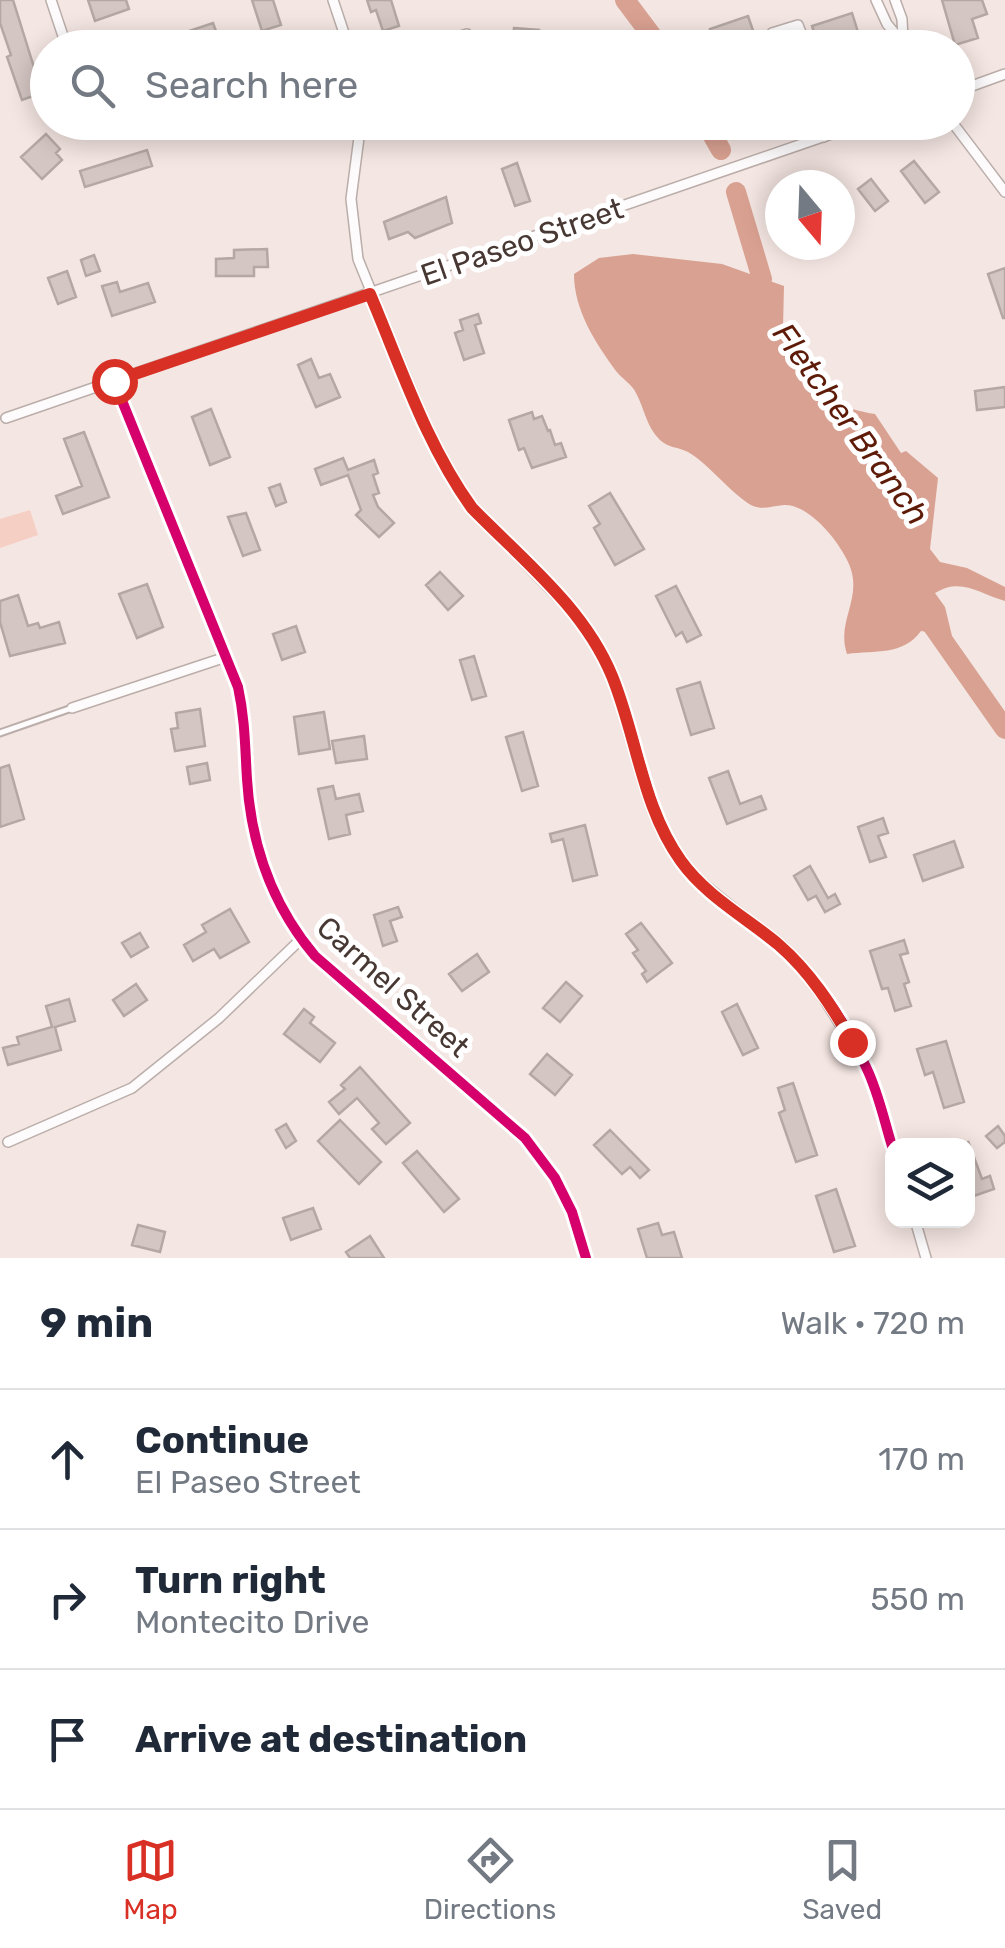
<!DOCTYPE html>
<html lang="en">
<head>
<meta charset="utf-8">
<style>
  body { margin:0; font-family:Rubik,sans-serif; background:#f6f6f7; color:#1f2937 }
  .controls { position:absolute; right:30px; bottom:30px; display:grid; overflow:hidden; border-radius:20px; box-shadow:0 5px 25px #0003 }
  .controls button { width:90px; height:90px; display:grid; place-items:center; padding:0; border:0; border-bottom:2px solid #e0e1e3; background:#fff; color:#1f2937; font:50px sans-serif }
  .compass { position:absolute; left:765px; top:170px; width:90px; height:90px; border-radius:50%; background:#fff; box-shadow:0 5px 25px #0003; rotate:161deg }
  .stop { position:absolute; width:30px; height:30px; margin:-22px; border:8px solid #d93025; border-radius:50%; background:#fff }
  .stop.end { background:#d93025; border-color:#fff; box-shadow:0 2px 10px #0008 }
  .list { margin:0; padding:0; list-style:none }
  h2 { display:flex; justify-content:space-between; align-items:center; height:130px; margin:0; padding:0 40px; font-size:42px }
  h2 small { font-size:32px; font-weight:400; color:#747a83 }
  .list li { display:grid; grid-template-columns:65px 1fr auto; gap:30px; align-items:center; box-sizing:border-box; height:140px; padding:0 40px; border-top:2px solid #e0e1e3 }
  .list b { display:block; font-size:38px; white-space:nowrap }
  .list p { margin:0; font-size:32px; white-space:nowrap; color:#747a83 }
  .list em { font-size:32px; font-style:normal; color:#747a83 }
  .icon { flex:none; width:55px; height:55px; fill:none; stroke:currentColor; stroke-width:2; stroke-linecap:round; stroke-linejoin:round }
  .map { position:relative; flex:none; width:1005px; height:1258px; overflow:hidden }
  .search { position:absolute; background:#fff; box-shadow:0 5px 25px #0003; left:30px; right:30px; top:30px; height:110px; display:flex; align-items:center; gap:25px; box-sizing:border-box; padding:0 35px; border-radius:55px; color:#747a83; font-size:38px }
  .sheet { height:550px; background:#fff }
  nav { display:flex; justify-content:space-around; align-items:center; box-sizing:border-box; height:140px; border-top:2px solid #e0e1e3; background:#fff; font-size:28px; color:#747a83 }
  nav a { display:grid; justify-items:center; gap:5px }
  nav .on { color:#d93025 }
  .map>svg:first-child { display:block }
</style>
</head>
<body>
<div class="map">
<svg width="1005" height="1258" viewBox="0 0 1005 1258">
  <rect width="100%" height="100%" fill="#f4e6e2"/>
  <!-- green -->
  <path fill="#f6cfc4" d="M30 510 38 535 0 548V519Z"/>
  <!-- water -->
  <path fill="#d9a191" d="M633 254 722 264 784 286 783 327 795 346 796 356 808 367C809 398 848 410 875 414L901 453 906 451 938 478 930 549 940 562 967 568 1005 587V601C978 593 961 577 935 593L945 607 952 636 921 631C903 656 875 650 847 654 835 619 867 596 846 558 836 538 808 504 784 505 773 506 763 510 753 506 733 496 709 464 688 452 679 447 668 448 660 440 646 426 645 410 636 393 632 384 622 379 616 371 595 342 574 310 574 274L599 258Z"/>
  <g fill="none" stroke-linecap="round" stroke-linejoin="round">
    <!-- river -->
    <path stroke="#d9a191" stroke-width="20" d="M625 0 661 48
      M705 122 721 150
      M736 192 762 279 755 304
      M923 612 1005 729"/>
  </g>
  <!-- building -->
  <path fill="#d4c6c2" stroke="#b5a8a4" stroke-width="2.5" d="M0 0H13L42 93 22 100 7 57 11 55 0 23Z
    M88 0H126L129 9 95 21Z
    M252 0H273L281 25 262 31Z
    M367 0H391L399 26 383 31 376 10 371 12Z
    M942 0H982L987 14 972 19 978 38 955 45Z
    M852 13 863 48H819L812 26Z
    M748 16 759 48H716L710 29Z
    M213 23 221 45 178 48 174 36Z
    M514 28 539 30 538 48H513Z
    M748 122H795V124L753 138Z
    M46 134 60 149 56 153 62 160 42 179 21 157Z
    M147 150 152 166 85 187 80 171Z
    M914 161 939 192 925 203 901 171Z
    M517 163 530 201 515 206 502 169Z
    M871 179 888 201 875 211 858 189Z
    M446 197 452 223 415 238 408 232 389 239 384 222Z
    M267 249 268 267H254V276H216V259L234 258V250Z
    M94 255 100 271 86 276 81 260Z
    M1005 268V318H1003L988 274Z
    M67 271 76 297 58 304 48 278Z
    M117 282 120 292 148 283 155 302 112 316 102 286Z
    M478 314 481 323 475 325 484 353 464 360 455 333 463 330 460 320Z
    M311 359 319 378 330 374 340 397 316 407 298 365Z
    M1005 387V407L977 410 975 391Z
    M211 409 230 457 210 465 192 417Z
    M532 412 534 419 542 416 548 431 550 430 555 445 561 443 566 457 532 468 524 448 519 450 509 420Z
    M84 432 109 497 63 514 56 496 82 486 64 439Z
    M343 458 348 470 374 460 378 473 373 475 379 493 373 495 378 507 394 523 379 537 356 515 361 510 348 475 321 485 315 469Z
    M280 484 286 502 276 506 269 488Z
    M610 493 644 549 615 565 594 528 600 524 589 506Z
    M246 513 260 550 243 556 228 517Z
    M440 572 463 596 448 610 426 585Z
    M147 584 163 627 137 638 119 594Z
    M676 586 701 635 687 642 682 632 676 636 656 596Z
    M18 595 28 626 38 623 40 628 59 622 65 643 10 656 0 622V601Z
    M296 626 305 652 282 660 273 634Z
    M474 656 486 696 472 700 460 660Z
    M700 682 714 728 691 735 677 689Z
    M200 709 205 746 175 751 171 729 178 728 176 713Z
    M324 712 330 749 299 754 294 717Z
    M523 732 538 786 522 791 506 737Z
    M364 736 367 759 336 763 332 741Z
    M207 763 210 780 190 784 187 767Z
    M9 765 24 819 0 827V768Z
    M728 771 740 804 761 796 766 809 727 824 709 778Z
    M333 786 336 799 359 794 363 811 346 815 350 834 329 839 318 789Z
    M883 818 888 833 878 836 886 857 870 862 858 827Z
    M585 825 597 875 573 881 563 839 552 842 550 834Z
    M954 841 963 867 923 881 914 855Z
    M810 866 828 898 835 894 840 904 825 912 816 896 808 900 794 876Z
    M398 907 402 917 390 921 397 941 383 946 374 915Z
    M230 909 249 942 220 958 214 949 193 961 184 945 206 932 202 925Z
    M641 923 672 963 647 982 642 974 646 971 633 953 638 950 626 934Z
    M140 933 148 947 131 957 122 943Z
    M904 940 908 953 900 955 909 982 904 984 911 1006 895 1011 888 988 882 989 870 951Z
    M477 954 489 972 462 991 449 974Z
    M566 982 582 996 560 1022 543 1008Z
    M136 984 147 1000 124 1016 113 1000Z
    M69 999 75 1021 55 1027 61 1050 8 1065 3 1048 19 1044 17 1037 52 1027 46 1006Z
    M737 1004 758 1048 743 1055 722 1012Z
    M304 1009 314 1017 310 1023 335 1043 320 1062 284 1034Z
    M946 1041 964 1102 944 1108 933 1072 925 1075 917 1049Z
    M547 1054 572 1075 555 1095 530 1074Z
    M360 1067 410 1123 386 1144 372 1129 379 1123 357 1098 339 1114 329 1102 345 1089 341 1085Z
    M793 1083 817 1155 796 1162 779 1113 785 1110 778 1088Z
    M340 1120 381 1162 359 1184 318 1141Z
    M286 1124 296 1141 286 1148 276 1130Z
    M998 1126 1005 1136V1142L997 1148 986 1136Z
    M610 1130 649 1170 640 1178 630 1167 622 1174 594 1145Z
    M968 1141 982 1179 990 1176 994 1189 968 1198Z
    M417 1151 459 1199 444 1212 403 1163Z
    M836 1189 855 1246 834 1252 816 1196Z
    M313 1208 321 1229 291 1240 283 1218Z
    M658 1223 662 1235 674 1232 682 1258H647L638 1229Z
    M138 1225 165 1232 160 1252 132 1245Z
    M370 1236 384 1258H350L346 1252Z"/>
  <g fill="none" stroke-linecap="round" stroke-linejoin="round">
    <!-- lane casing -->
    <g stroke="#bbaeaa" stroke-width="9">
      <path id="lane" d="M0 733 72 708"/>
    </g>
    <!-- street casing -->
    <g stroke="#bbaeaa" stroke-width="12">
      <path id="street" d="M51 0 67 48
        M333 0 349 48
        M876 0 887 24 907 48
        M895 0 902 19 903 40
        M316 48 345 37
        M426 48 467 34
        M777 48 772 33 798 25 807 48
        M958 91 1005 74
        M361 122 351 199 358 259 436 451 472 508 585 625 613 678 653 808 681 861 696 878 780 946 810 976 867 1068 892 1146
        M819 122 824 137
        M952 122 1005 192
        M114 381 238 687C245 719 245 747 247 779 251 845 273 906 315 956L525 1138 555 1178 572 1212 586 1258
        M6 418 866 122
        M72 708 226 657
        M8 1142 132 1088 219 1018 301 939
        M915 1220 926 1258"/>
    </g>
    <!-- lane -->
    <use href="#lane" stroke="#fdfbfb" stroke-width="5"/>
    <!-- street -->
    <use href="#street" stroke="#fdfbfb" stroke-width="9"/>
    <!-- cycleway casing -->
    <g stroke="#fff" stroke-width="16">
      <path id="cycleway" d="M370 294C401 366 425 444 472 508 523 560 584 608 612 676 637 736 643 805 680 860 704 895 746 918 778 945 815 976 846 1023 866 1067 878 1091 884 1120 892 1146
        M114 381 238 687C245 719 245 747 247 779 251 845 273 906 315 956L525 1138 555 1178 572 1212 586 1258"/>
    </g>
    <!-- cycleway -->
    <use href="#cycleway" stroke="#d6006c" stroke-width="10"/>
  </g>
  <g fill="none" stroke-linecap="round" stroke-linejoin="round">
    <!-- route -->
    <path stroke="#d93025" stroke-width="12" d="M114 381 370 294C401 367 426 444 472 508 523 560 584 608 612 676 637 737 642 807 681 861 706 896 747 918 779 945 810 972 832 1006 852 1042"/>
  </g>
  <g text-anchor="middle" stroke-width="10" stroke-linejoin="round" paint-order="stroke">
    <!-- street labels -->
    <g font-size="30" fill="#483833" stroke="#fff">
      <text transform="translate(522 242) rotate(-19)" y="10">El Paseo Street</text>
      <text transform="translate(393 987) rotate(42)" y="10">Carmel Street</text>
    </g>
    <!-- water labels -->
    <g font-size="32" font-style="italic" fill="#5e1b08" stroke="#fff">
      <text transform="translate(851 424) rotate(54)" y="11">Fletcher Branch</text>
    </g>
  </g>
</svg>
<div class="controls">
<button><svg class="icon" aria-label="layers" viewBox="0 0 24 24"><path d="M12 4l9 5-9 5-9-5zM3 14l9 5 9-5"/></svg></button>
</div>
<svg class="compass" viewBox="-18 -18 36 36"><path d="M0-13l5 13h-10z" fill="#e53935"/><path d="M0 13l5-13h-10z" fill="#747a83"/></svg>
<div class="stop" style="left:114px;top:381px"></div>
<div class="stop end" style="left:852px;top:1042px"></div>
<div class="search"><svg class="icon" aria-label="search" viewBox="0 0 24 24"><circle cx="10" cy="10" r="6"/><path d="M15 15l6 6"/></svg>Search here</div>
</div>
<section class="sheet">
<h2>9 min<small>Walk · 720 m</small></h2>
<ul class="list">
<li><svg class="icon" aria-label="ahead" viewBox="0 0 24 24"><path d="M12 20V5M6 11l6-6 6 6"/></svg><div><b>Continue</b><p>El Paseo Street</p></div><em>170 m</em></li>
<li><svg class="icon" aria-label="right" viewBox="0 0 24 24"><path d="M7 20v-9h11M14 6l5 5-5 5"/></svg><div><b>Turn right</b><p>Montecito Drive</p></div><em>550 m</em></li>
<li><svg class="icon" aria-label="arrive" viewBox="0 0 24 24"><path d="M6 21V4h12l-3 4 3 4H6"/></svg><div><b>Arrive at destination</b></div></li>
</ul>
</section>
<nav>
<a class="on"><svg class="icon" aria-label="map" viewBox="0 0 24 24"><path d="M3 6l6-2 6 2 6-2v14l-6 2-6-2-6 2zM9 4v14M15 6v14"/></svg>Map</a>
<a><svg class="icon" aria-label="directions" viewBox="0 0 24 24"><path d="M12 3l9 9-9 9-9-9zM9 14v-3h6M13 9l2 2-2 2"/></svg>Directions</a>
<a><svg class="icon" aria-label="saved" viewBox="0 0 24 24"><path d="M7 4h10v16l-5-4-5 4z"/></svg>Saved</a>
</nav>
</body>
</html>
